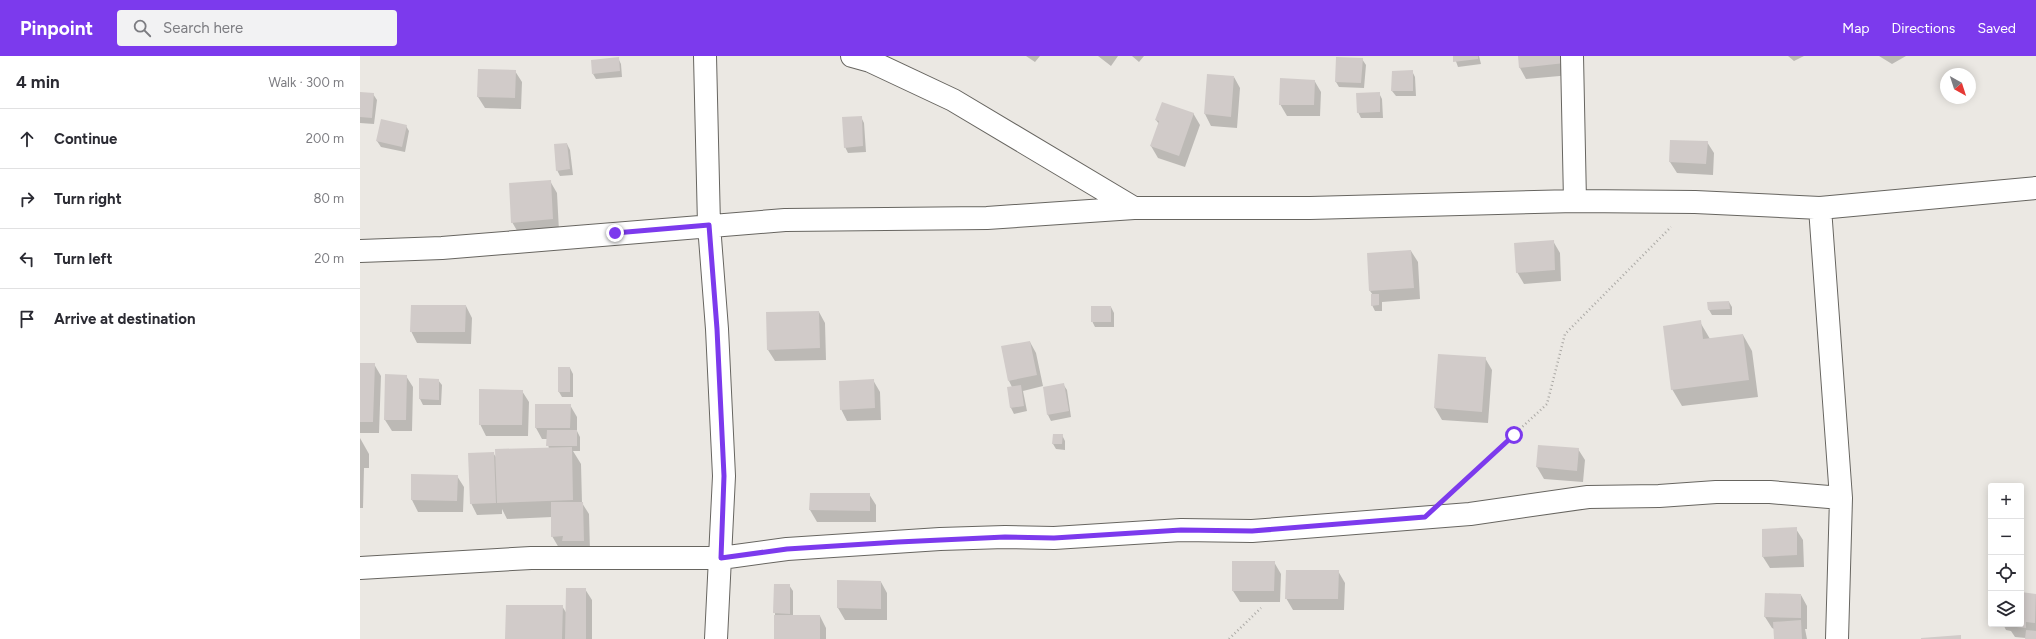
<!DOCTYPE html>
<html lang="en">
<head>
<meta charset="utf-8">
<style>
  body { margin:0; font-family:Figtree,sans-serif; background:#f2f2f3; color:#2b2b33 }
  .controls { position:absolute; right:12px; bottom:12px; display:grid; overflow:hidden; border-radius:4px; box-shadow:0 2px 10px #0003 }
  .controls button { width:36px; height:36px; display:grid; place-items:center; padding:0; border:0; border-bottom:1px solid #e1e1e2; background:#fff; color:#2b2b33; font:20px sans-serif }
  .compass { position:absolute; left:1580px; top:12px; width:36px; height:36px; border-radius:50%; background:#fff; box-shadow:0 2px 10px #0003; rotate:141deg }
  .stop { position:absolute; width:12px; height:12px; margin:-9px; border:3px solid #7c3aed; border-radius:50%; background:#fff }
  .stop.end { background:#7c3aed; border-color:#fff; box-shadow:0 1px 4px #0008 }
  .list { margin:0; padding:0; list-style:none }
  h2 { display:flex; justify-content:space-between; align-items:center; height:52px; margin:0; padding:0 16px; font-size:17px }
  h2 small { font-size:13px; font-weight:400; color:#7c7c81 }
  .list li { display:grid; grid-template-columns:26px 1fr auto; gap:12px; align-items:center; box-sizing:border-box; height:60px; padding:0 16px; border-top:1px solid #e1e1e2 }
  .list b { display:block; font-size:15px; white-space:nowrap }
  .list em { font-size:13px; font-style:normal; color:#7c7c81 }
  .icon { flex:none; width:22px; height:22px; fill:none; stroke:currentColor; stroke-width:2; stroke-linecap:round; stroke-linejoin:round }
  .map { position:relative; flex:none; width:1676px; height:583px; overflow:hidden }
  header { display:flex; align-items:center; gap:24px; box-sizing:border-box; height:56px; padding:0 20px; background:#7c3aed; color:#fff }
  header strong { font-size:19px }
  nav { display:flex; gap:22px; margin-inline-start:auto; font-size:14px }
  .search { width:280px; height:36px; background:#f2f2f3; display:flex; align-items:center; gap:10px; box-sizing:border-box; padding:0 14px; border-radius:4px; color:#7c7c81; font-size:15px }
  main { display:flex }
  aside { flex:1; background:#fff }
  .map>svg:first-child { display:block }
</style>
</head>
<body>
<header>
<strong>Pinpoint</strong>
<div class="search"><svg class="icon" aria-label="search" viewBox="0 0 24 24"><circle cx="10" cy="10" r="6"/><path d="M15 15l6 6"/></svg>Search here</div>
<nav><a>Map</a><a>Directions</a><a>Saved</a></nav>
</header>
<main>
<aside>
<h2>4 min<small>Walk · 300 m</small></h2>
<ul class="list">
<li><svg class="icon" aria-label="ahead" viewBox="0 0 24 24"><path d="M12 20V5M6 11l6-6 6 6"/></svg><div><b>Continue</b></div><em>200 m</em></li>
<li><svg class="icon" aria-label="right" viewBox="0 0 24 24"><path d="M7 20v-9h11M14 6l5 5-5 5"/></svg><div><b>Turn right</b></div><em>80 m</em></li>
<li><svg class="icon" aria-label="left" viewBox="0 0 24 24"><path d="M17 20v-9H6M10 6l-5 5 5 5"/></svg><div><b>Turn left</b></div><em>20 m</em></li>
<li><svg class="icon" aria-label="arrive" viewBox="0 0 24 24"><path d="M6 21V4h12l-3 4 3 4H6"/></svg><div><b>Arrive at destination</b></div></li>
</ul>
</aside>
<div class="map">
<svg width="1676" height="583" viewBox="0 0 1676 583">
  <rect width="100%" height="100%" fill="#ebe8e3"/>
  <!-- shadow -->
  <path fill="#0003" d="M666 0H680L675 6Z
    M738 0H758L751 10Z
    M772 0H784L779 6Z
    M1094 0H1119L1121 8 1098 11Z
    M1159 0H1210L1211 19 1166 23 1160 12Z
    M1428 0H1444L1434 5Z
    M1519 0H1546L1532 8Z
    M258 2 261 8 262 21 236 23 233 18Z
    M1002 3 1006 9 1004 32 979 31 976 26Z
    M155 15 162 26 161 53 125 52 118 41Z
    M1052 15 1055 21 1056 40H1036L1032 35Z
    M874 21 880 32 877 72 851 70 845 58Z
    M954 24 961 36 960 60H927L920 48Z
    M0 37 13 38 17 44 14 68 0 67Z
    M1019 37 1022 43 1023 62H1001L998 56Z
    M833 57 840 69 825 111 798 102 791 90 799 68 796 64Z
    M501 61 504 67 506 96 488 97 485 91Z
    M46 70 49 75 45 96 21 91 17 85Z
    M1347 86 1354 97 1353 119 1317 117 1310 106Z
    M207 88 210 94 213 119 200 120 197 114Z
    M190 125 197 137 199 175 159 178 152 166Z
    M1193 185 1200 197 1201 225 1164 228 1157 216Z
    M1051 195 1058 206 1060 243 1022 246V255H1015L1012 249 1013 239 1010 235Z
    M1369 246 1372 251V259H1352L1349 254Z
    M106 250 112 262 111 288 57 287 51 275Z
    M751 251 754 257V271H735L732 265Z
    M459 256 465 267 466 304 415 305 408 294Z
    M1340 266 1350 283 1383 279 1392 295 1398 341 1322 350 1312 333Z
    M670 286 676 297 683 330 663 335 667 355 654 358 651 352 648 332 652 331 649 325Z
    M1079 299 1125 302 1132 314 1128 367 1082 364 1075 352Z
    M0 308H14L21 320 19 377H0Z
    M210 312 213 318V341H202L199 336Z
    M46 320 53 331 52 375H32L25 364Z
    M78 324 82 329 81 349H63L60 343Z
    M513 324 520 336 521 364 487 365 481 353Z
    M703 328 707 334 711 361 691 365 688 359 684 332Z
    M162 335 169 346 168 380H126L120 368Z
    M210 349 217 361V375L220 381V395H213L221 408 222 447 229 458 230 496 199 492 192 480V461L147 463 142 453V458L117 459 111 447 133 397 136 401 189 393 187 383H182L176 372Z
    M702 379 705 385V394L696 393 693 388Z
    M0 382 9 398V412H4L3 452H0Z
    M1179 390 1218 393 1225 404 1223 426 1184 423 1177 411Z
    M52 419 97 420 104 431 103 456H58L52 444Z
    M509 438 516 449V466H457L450 454Z
    M1436 473 1443 484 1444 511 1410 512 1403 501Z
    M914 506 921 518 920 546H880L873 535Z
    M978 515 985 527 984 554H933L926 542Z
    M521 526 527 537V564H485L478 552Z
    M415 529H429L433 535V560H460L466 572V583H415Z
    M225 533 232 544V583H146L202 550 207 558Z
    M1661 537 1676 539V583L1655 581 1651 575 1646 574 1643 568H1661Z
    M1441 539 1447 550V573H1445L1447 583H1415L1414 573 1412 572 1405 561Z"/>
  <!-- building -->
  <path fill="#d1cbc9" d="M1093 0H1118V3L1093 6Z
    M1158 0H1205V7L1159 12Z
    M259 1 260 15 232 18 231 4Z
    M976 1 1003 2 1001 27 975 26Z
    M118 13 156 14 155 42 117 41Z
    M1053 14V35H1031L1032 15Z
    M847 18 874 20 871 61 844 58Z
    M920 22 955 24 954 49H919Z
    M0 36 14 37 12 62 0 61Z
    M1020 36V56L997 57 996 37Z
    M802 46 834 57 819 100 790 90 799 65 795 64Z
    M502 60 503 90 484 92 482 61Z
    M21 63 47 69 42 91 16 85Z
    M1310 84 1348 85 1346 108 1309 106Z
    M207 87 210 113 196 115 194 88Z
    M191 124 193 163 151 167 149 127Z
    M1194 184 1195 214 1156 217 1154 187Z
    M1051 194 1054 232 1009 235 1007 197Z
    M1011 238H1019V249L1011 250Z
    M1369 245 1370 253 1348 254 1347 246Z
    M51 249H106L105 276H50Z
    M731 250H751V266H731Z
    M459 255 460 292 407 294 406 256Z
    M1341 264 1343 283 1383 278 1389 324 1311 334 1303 270Z
    M670 285 677 319 648 325 641 290Z
    M1078 298 1126 301 1122 356 1074 352Z
    M0 307H15L13 366H0Z
    M198 311H210V336H198Z
    M25 318 47 319 46 364H24Z
    M59 322 79 323V344L59 343Z
    M514 323 515 352 480 354 479 325Z
    M704 327 709 355 687 359 683 331Z
    M661 329 664 350 650 352 647 331Z
    M119 333 163 334 162 369H119Z
    M175 348H211L210 372H175Z
    M187 374H217V390H186Z
    M693 378H703L702 388H692Z
    M1178 389 1219 392 1217 415 1176 411Z
    M212 391 213 444 137 447 135 393Z
    M134 396 136 447 110 448 108 397Z
    M51 418 98 419 97 445 51 444Z
    M450 437H510V455L449 454Z
    M191 446H223L224 485H202L203 480 191 481Z
    M1437 471V499L1402 501V473Z
    M872 505H915L914 535H872Z
    M926 514H979L978 543H925Z
    M477 524 521 525V553L477 552Z
    M414 528H430V558L413 557Z
    M206 532H226V583H205Z
    M1661 536 1676 538 1675 567 1666 566V572L1647 570V568H1661Z
    M1405 537 1441 538V562L1404 561Z
    M146 549H203L202 583H145Z
    M414 559H460V583H414Z
    M1441 564 1442 583H1414L1413 566Z
    M1666 574 1676 575V583H1665Z
    M1601 579V583H1561V582Z"/>
  <g fill="none" stroke-linecap="round" stroke-linejoin="round">
    <!-- street casing -->
    <g stroke="#676560" stroke-width="24">
      <path id="street" d="M345 0 349 169 357 273 364 420 356 583
        M492 0 510 5 593 44 774 152
        M1212 0 1215 145
        M1460 152 1481 442 1477 583
        M0 195 82 192 425 164 627 162 774 152H950L1215 145 1335 146 1460 152 1676 132
        M0 512 171 502H361L427 493 580 483 645 481 694 482 821 474 892 475 1110 458 1228 441 1299 440 1356 436H1410L1481 442"/>
    </g>
    <!-- path -->
    <path stroke="#aba9a5" stroke-width="2.5" stroke-dasharray="1 3" stroke-linecap="butt" d="M1095 433 1187 348 1205 278 1311 171
      M869 583 901 552"/>
    <!-- street -->
    <use href="#street" stroke="#fff" stroke-width="22"/>
  </g>
  <g fill="none" stroke-linecap="round" stroke-linejoin="round">
    <!-- route -->
    <path stroke="#7c3aed" stroke-width="5" d="M255 177 349 169 357 273 364 420 361 502 427 493 538 486 645 481 694 482 821 474 892 475 1065 461 1154 379"/>
  </g>
</svg>
<div class="controls">
<button>+</button>
<button>−</button>
<button><svg class="icon" aria-label="locate" viewBox="0 0 24 24"><circle cx="12" cy="12" r="6"/><path d="M12 2v4M12 18v4M2 12h4M18 12h4"/></svg></button>
<button><svg class="icon" aria-label="layers" viewBox="0 0 24 24"><path d="M12 4l9 5-9 5-9-5zM3 14l9 5 9-5"/></svg></button>
</div>
<svg class="compass" viewBox="-18 -18 36 36"><path d="M0-13l5 13h-10z" fill="#e53935"/><path d="M0 13l5-13h-10z" fill="#7c7c81"/></svg>
<div class="stop" style="left:1154px;top:379px"></div>
<div class="stop end" style="left:255px;top:177px"></div>
</div>
</main>
</body>
</html>
